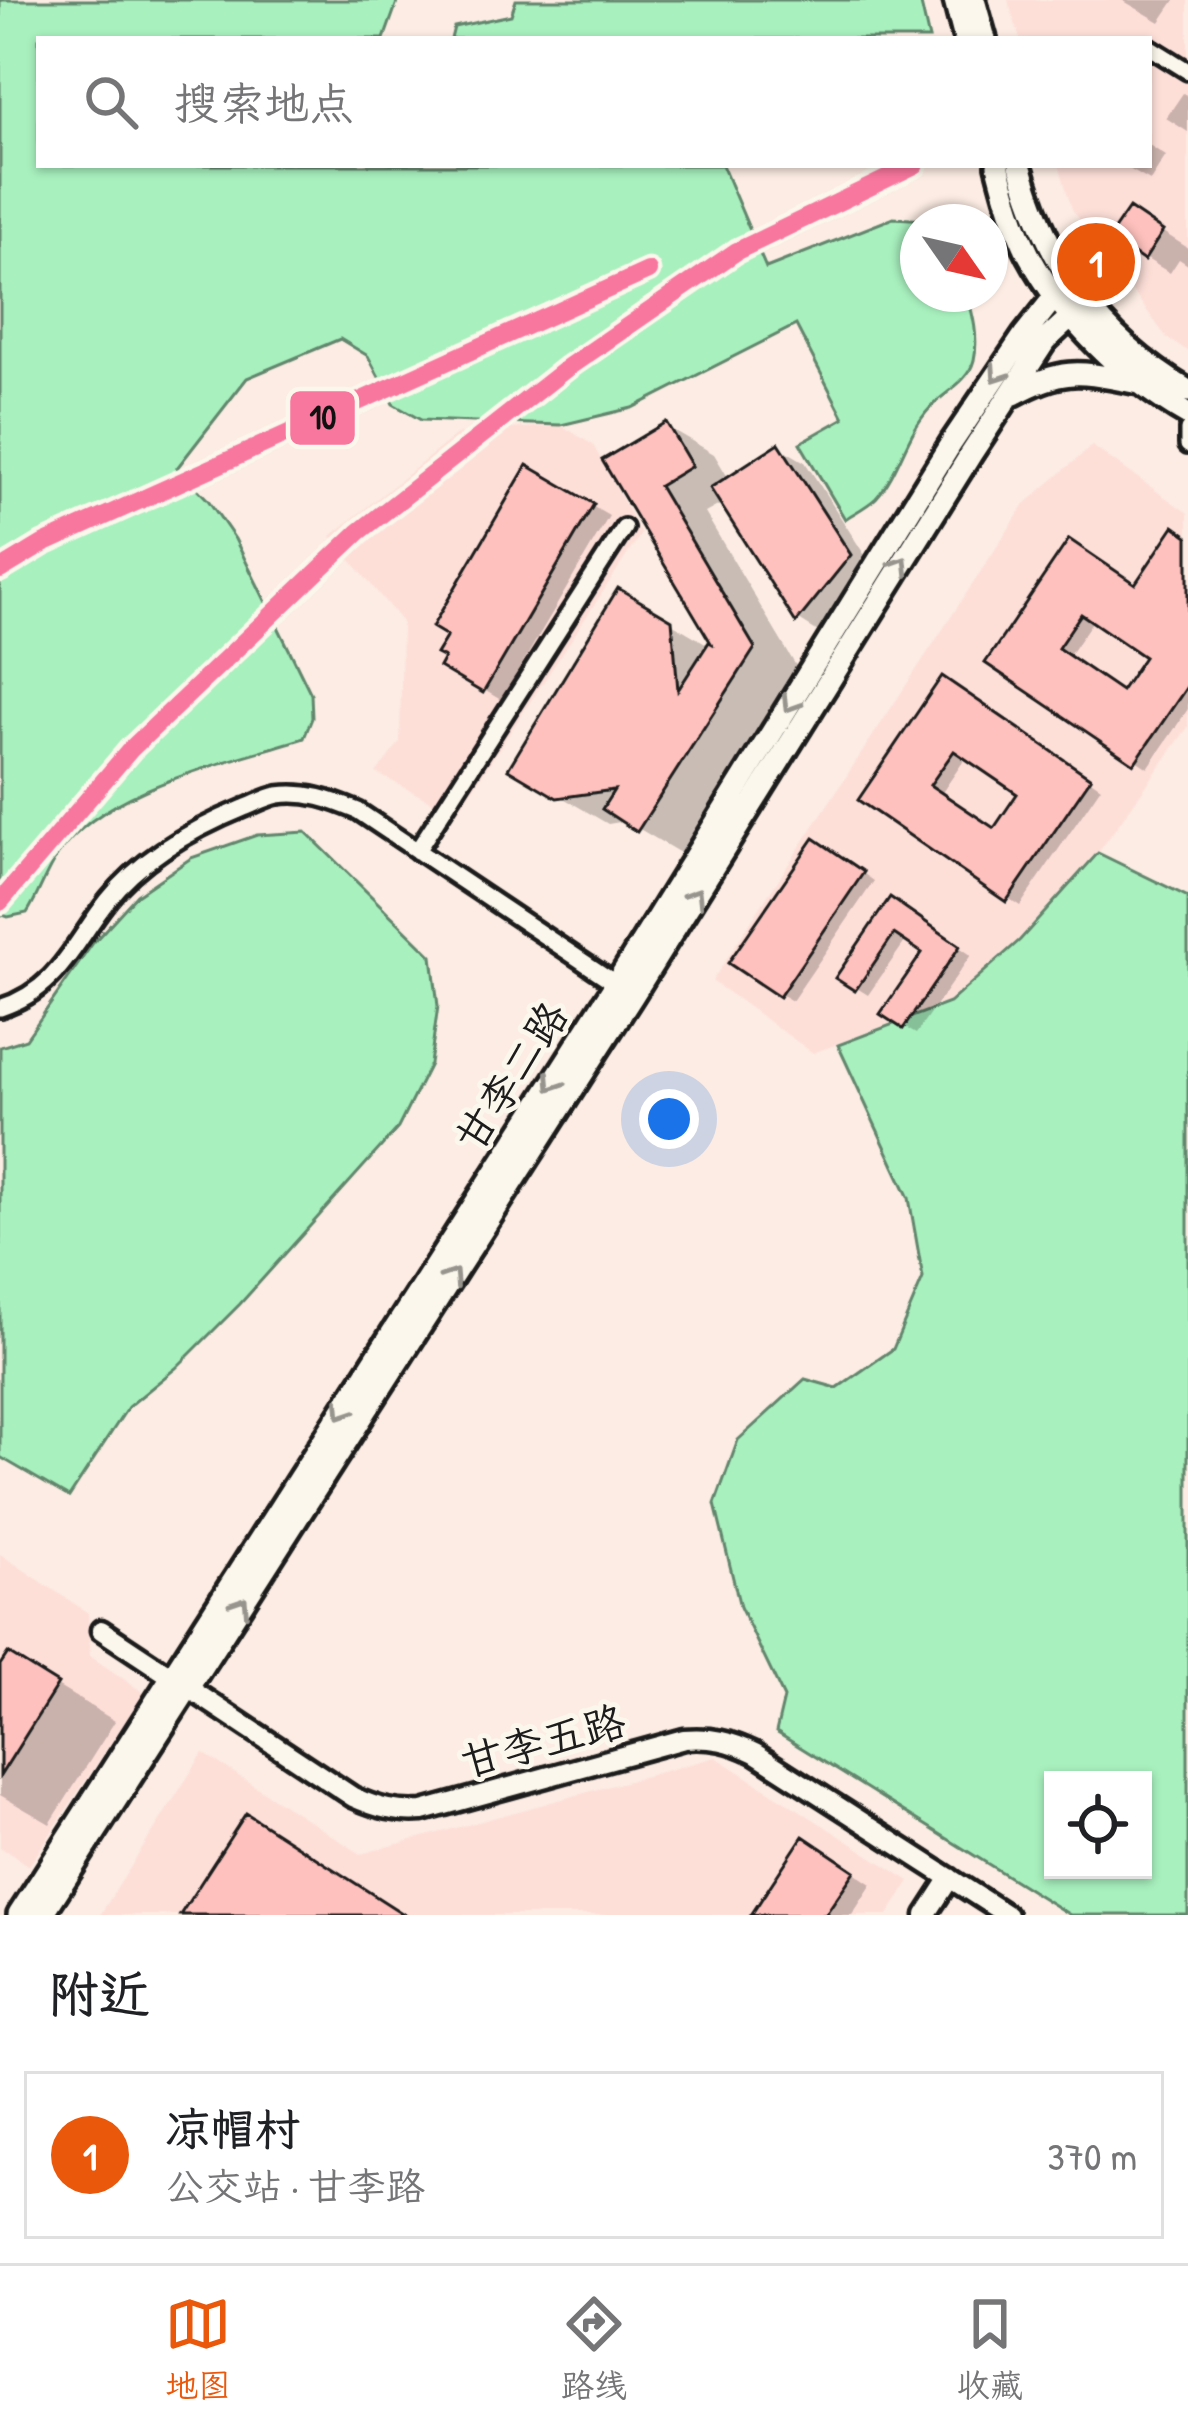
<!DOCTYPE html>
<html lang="zh">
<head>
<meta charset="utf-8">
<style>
  body { margin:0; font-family:"Patrick Hand","LXGW WenKai TC",sans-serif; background:#f2f2f2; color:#202124 }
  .controls { position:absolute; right:36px; bottom:36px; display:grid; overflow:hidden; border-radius:0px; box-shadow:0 3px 9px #0004 }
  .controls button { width:108px; height:108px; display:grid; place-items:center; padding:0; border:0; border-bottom:3px solid #e0e0e0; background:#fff; color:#202124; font:60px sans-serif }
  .compass { position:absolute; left:900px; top:204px; width:108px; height:108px; border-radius:50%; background:#fff; box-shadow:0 3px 9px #0004; rotate:124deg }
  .you { position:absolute; left:669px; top:1119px; width:42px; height:42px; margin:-30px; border:9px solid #fff; border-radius:50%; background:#1a73e8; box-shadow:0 0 0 18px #1a73e833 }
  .badge { display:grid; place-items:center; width:78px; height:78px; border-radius:50%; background:#ea580c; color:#fff; font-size:39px; font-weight:700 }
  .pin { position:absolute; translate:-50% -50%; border:6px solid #fff; box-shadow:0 3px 12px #0006 }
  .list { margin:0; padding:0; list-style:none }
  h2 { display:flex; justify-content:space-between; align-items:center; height:156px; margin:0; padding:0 48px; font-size:51px }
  h2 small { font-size:39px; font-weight:400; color:#757577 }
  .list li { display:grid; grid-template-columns:78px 1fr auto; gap:36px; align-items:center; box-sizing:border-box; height:168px; margin:0 24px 24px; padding:0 24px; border:3px solid #e0e0e0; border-radius:0px }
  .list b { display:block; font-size:45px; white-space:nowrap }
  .list p { margin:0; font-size:39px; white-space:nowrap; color:#757577 }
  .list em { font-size:39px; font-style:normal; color:#757577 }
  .icon { flex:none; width:66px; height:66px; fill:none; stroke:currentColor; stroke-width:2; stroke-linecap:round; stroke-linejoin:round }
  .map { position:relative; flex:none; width:1188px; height:1915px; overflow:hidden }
  .search { position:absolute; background:#fff; box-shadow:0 3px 9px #0004; left:36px; right:36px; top:36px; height:132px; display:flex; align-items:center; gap:30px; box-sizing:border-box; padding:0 42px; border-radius:0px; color:#757577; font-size:45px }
  .sheet { height:348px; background:#fff }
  nav { display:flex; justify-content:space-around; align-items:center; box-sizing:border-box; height:168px; border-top:3px solid #e0e0e0; background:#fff; font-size:33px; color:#757577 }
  nav a { display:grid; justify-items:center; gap:6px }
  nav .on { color:#ea580c }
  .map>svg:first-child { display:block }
</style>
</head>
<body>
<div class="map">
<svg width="1188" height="1915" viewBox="0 0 1188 1915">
  <rect width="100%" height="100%" fill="#fcece3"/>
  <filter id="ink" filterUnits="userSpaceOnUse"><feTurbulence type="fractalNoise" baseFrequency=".00833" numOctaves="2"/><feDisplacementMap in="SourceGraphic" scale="24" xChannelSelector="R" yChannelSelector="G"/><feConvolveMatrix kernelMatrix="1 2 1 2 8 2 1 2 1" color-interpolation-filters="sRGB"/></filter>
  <g filter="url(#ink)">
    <!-- built -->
    <path fill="#fddfd8" d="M1008 0H1188V351L1167 338 1072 209 1059 165H1149V39H1020Z
      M561 425 593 445 641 534 456 814 376 773 400 742 402 622 331 536 459 433Z
      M1092 446 1188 513V727L1098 853 1020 940 949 1003 813 1053 712 981 1025 504Z
      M0 1554 88 1613 90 1656 144 1693 29 1866 0 1847Z
      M203 1753 361 1854 716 1757 910 1881 888 1915H100Z"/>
    <!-- green -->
    <path fill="#a8f0be" stroke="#62866d" stroke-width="3" fill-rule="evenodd" d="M0 0H398L384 39H39V165H722L766 268 893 218 927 220 930 222H918V294H967C973 315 979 337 974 360 968 383 944 392 930 408 905 435 900 472 876 498 868 506 854 513 845 519L800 443 844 418 796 325 632 408 561 425 421 420 393 404 368 356 340 339 247 378 177 468 208 500 235 539 311 694 312 718 304 738C227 763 104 787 57 856 45 873 39 895 27 913L8 917 0 914Z
      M516 0H920L929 39H451L454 27 511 15Z
      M306 832 432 956 438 1006 430 1064 398 1128 240 1304 176 1368 128 1407 69 1497 0 1457V1047L26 1039 93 943 137 895 191 858 257 835Z
      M1098 853 1188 897V1915H1070L776 1732 784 1698 740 1607 715 1504 738 1440 805 1379 837 1388 893 1349 923 1278 909 1198 838 1045 949 1003 1020 940ZM1053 1780H1143V1870H1053Z"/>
    <!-- shadow -->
    <path fill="#0003" fill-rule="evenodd" d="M1122 0H1175L1160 22Z
      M1183 93 1188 96V132L1166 118Z
      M1149 145 1166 156 1150 181 1122 165H1149Z
      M1155 227 1188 248V265L1179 259 1170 273 1145 258Z
      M666 426 714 454 729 479 779 447 805 462 875 571 823 635 799 620 723 503 705 513 802 676 687 857 626 821 608 824 512 768 619 592 719 651 606 461Z
      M528 469 609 516 501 700 443 666Z
      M1188 538V709L1148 768 989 662 1070 543 1136 587ZM1094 619 1149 656 1123 694 1068 657Z
      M955 687 1101 787 1020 906 862 799ZM967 756 1021 794 995 831 941 794Z
      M827 848 874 881 792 1001 780 994Z
      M903 908 971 955 916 1034 904 1027 926 953 907 939 868 995 839 977Z
      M9 1657 115 1721 50 1824 0 1795V1671Z
      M823 1851 872 1884 852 1915H754Z"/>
    <!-- building -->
    <path fill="#fec1bd" stroke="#1c1c1c" stroke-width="3" fill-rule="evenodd" d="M1129 208 1163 231 1144 261 1109 237Z
      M666 422 692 466 659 486 755 648 637 832 602 809 614 790 557 798 508 769 618 588 672 620 678 690 709 642 711 643 602 460Z
      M779 443 851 555 796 623 710 488Z
      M527 465 594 504 483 693 439 667 444 658 436 654 447 636 432 627Z
      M1174 526 1188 536V685L1134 764 985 663 1069 539 1135 584ZM1081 614 1144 657 1121 691 1058 648Z
      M942 676 1091 778 1006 902 858 800ZM954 751 1017 794 994 828 930 785Z
      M814 838 864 872 779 997 728 963Z
      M890 897 960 946 903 1029 880 1014 922 953 894 934 855 991 835 978Z
      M8 1653 58 1684 0 1776V1665Z
      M246 1813 405 1915H180Z
      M803 1836 855 1871 825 1915H751Z"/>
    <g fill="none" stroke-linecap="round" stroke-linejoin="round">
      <!-- minor casing -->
      <g stroke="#1c1c1c" stroke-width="24">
        <path id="minor" d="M1151 48 1188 71
          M1188 430V445
          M417 851 624 528
          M0 1008C59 989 73 944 108 900 141 858 195 828 244 808 255 804 267 797 278 795 308 791 331 800 358 811L621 987"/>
      </g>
      <!-- tertiary casing -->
      <g stroke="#1c1c1c" stroke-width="27">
        <path id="tertiary" d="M101 1630 353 1797C377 1808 397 1813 423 1811L684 1739C712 1737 730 1741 755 1753L1007 1915
          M926 1915 950 1878"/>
      </g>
      <!-- secondary casing -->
      <g stroke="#1c1c1c" stroke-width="30">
        <path id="secondary" d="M955 0 965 39
          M974 0 985 39
          M998 165C1006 196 1014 226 1029 255 1064 320 1124 378 1188 415
          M1020 165C1049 266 1097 337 1188 391
          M1014 394C1067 365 1083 373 1140 383
          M19 1915 616 984 952 442 1025 334 1056 295 1071 284
          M42 1915 633 995 971 454 1045 341 1086 303"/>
      </g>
      <!-- minor -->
      <use href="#minor" stroke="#fbf7ec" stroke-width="15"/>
      <!-- tertiary -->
      <use href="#tertiary" stroke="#fbf7ec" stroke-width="18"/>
      <!-- secondary -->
      <use href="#secondary" stroke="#fbf7ec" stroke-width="21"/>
      <!-- metro-1 casing -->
      <g stroke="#fbf7ec" stroke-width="27">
        <path id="metro-1" d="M0 570 43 544 648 271
          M0 902 131 749 359 532 567 368 737 251 915 165"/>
      </g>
      <!-- metro-1 -->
      <use href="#metro-1" stroke="#f8779e" stroke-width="18"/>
    </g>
    <!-- one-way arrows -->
    <defs><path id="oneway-chevron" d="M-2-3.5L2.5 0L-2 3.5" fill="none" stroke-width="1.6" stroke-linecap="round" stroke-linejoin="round" transform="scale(3)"/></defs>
    <g stroke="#97948e">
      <use href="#oneway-chevron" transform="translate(998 374) rotate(124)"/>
      <use href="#oneway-chevron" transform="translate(901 565) rotate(-58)"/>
      <use href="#oneway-chevron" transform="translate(790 704) rotate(122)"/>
      <use href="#oneway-chevron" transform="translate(695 896) rotate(-58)"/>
      <use href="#oneway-chevron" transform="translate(553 1083) rotate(123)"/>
      <use href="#oneway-chevron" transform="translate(452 1277) rotate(-57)"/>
      <use href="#oneway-chevron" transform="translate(343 1411) rotate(123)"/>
      <use href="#oneway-chevron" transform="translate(241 1605) rotate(-57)"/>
    </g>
  </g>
  <g text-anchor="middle" stroke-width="10" stroke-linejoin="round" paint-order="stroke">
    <!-- street labels -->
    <g font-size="42" fill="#1c1c1c" stroke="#fbf7ec">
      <text transform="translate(511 1076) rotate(-57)" y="15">甘李二路</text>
      <text transform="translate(543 1741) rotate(-15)" y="15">甘李五路</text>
    </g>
  </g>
  <rect stroke="#fbf7ec" stroke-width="4.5" x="288" y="389" width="69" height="58" rx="12" fill="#f8779e"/>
  <g font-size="33" text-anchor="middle" font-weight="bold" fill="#111">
    <text x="323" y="429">10</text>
  </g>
</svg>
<div class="controls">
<button><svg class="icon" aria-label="locate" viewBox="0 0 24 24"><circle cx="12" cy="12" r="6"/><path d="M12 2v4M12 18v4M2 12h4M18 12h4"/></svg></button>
</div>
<svg class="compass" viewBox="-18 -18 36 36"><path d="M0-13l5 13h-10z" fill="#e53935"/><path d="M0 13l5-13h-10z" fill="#757577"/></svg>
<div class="you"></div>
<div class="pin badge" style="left:1096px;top:262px">1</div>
<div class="search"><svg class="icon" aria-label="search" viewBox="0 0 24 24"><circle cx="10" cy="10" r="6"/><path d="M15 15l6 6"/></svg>搜索地点</div>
</div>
<section class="sheet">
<h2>附近<small></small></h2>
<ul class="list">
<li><span class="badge">1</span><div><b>凉帽村</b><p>公交站 · 甘李路</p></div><em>370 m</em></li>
</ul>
</section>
<nav>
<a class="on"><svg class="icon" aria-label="map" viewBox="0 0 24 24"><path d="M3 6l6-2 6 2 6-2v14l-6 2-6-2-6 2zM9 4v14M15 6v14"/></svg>地图</a>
<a><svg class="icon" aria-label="directions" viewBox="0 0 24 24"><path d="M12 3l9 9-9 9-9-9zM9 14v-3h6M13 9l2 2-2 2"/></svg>路线</a>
<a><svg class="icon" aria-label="saved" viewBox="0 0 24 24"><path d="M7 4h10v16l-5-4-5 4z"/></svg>收藏</a>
</nav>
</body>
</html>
